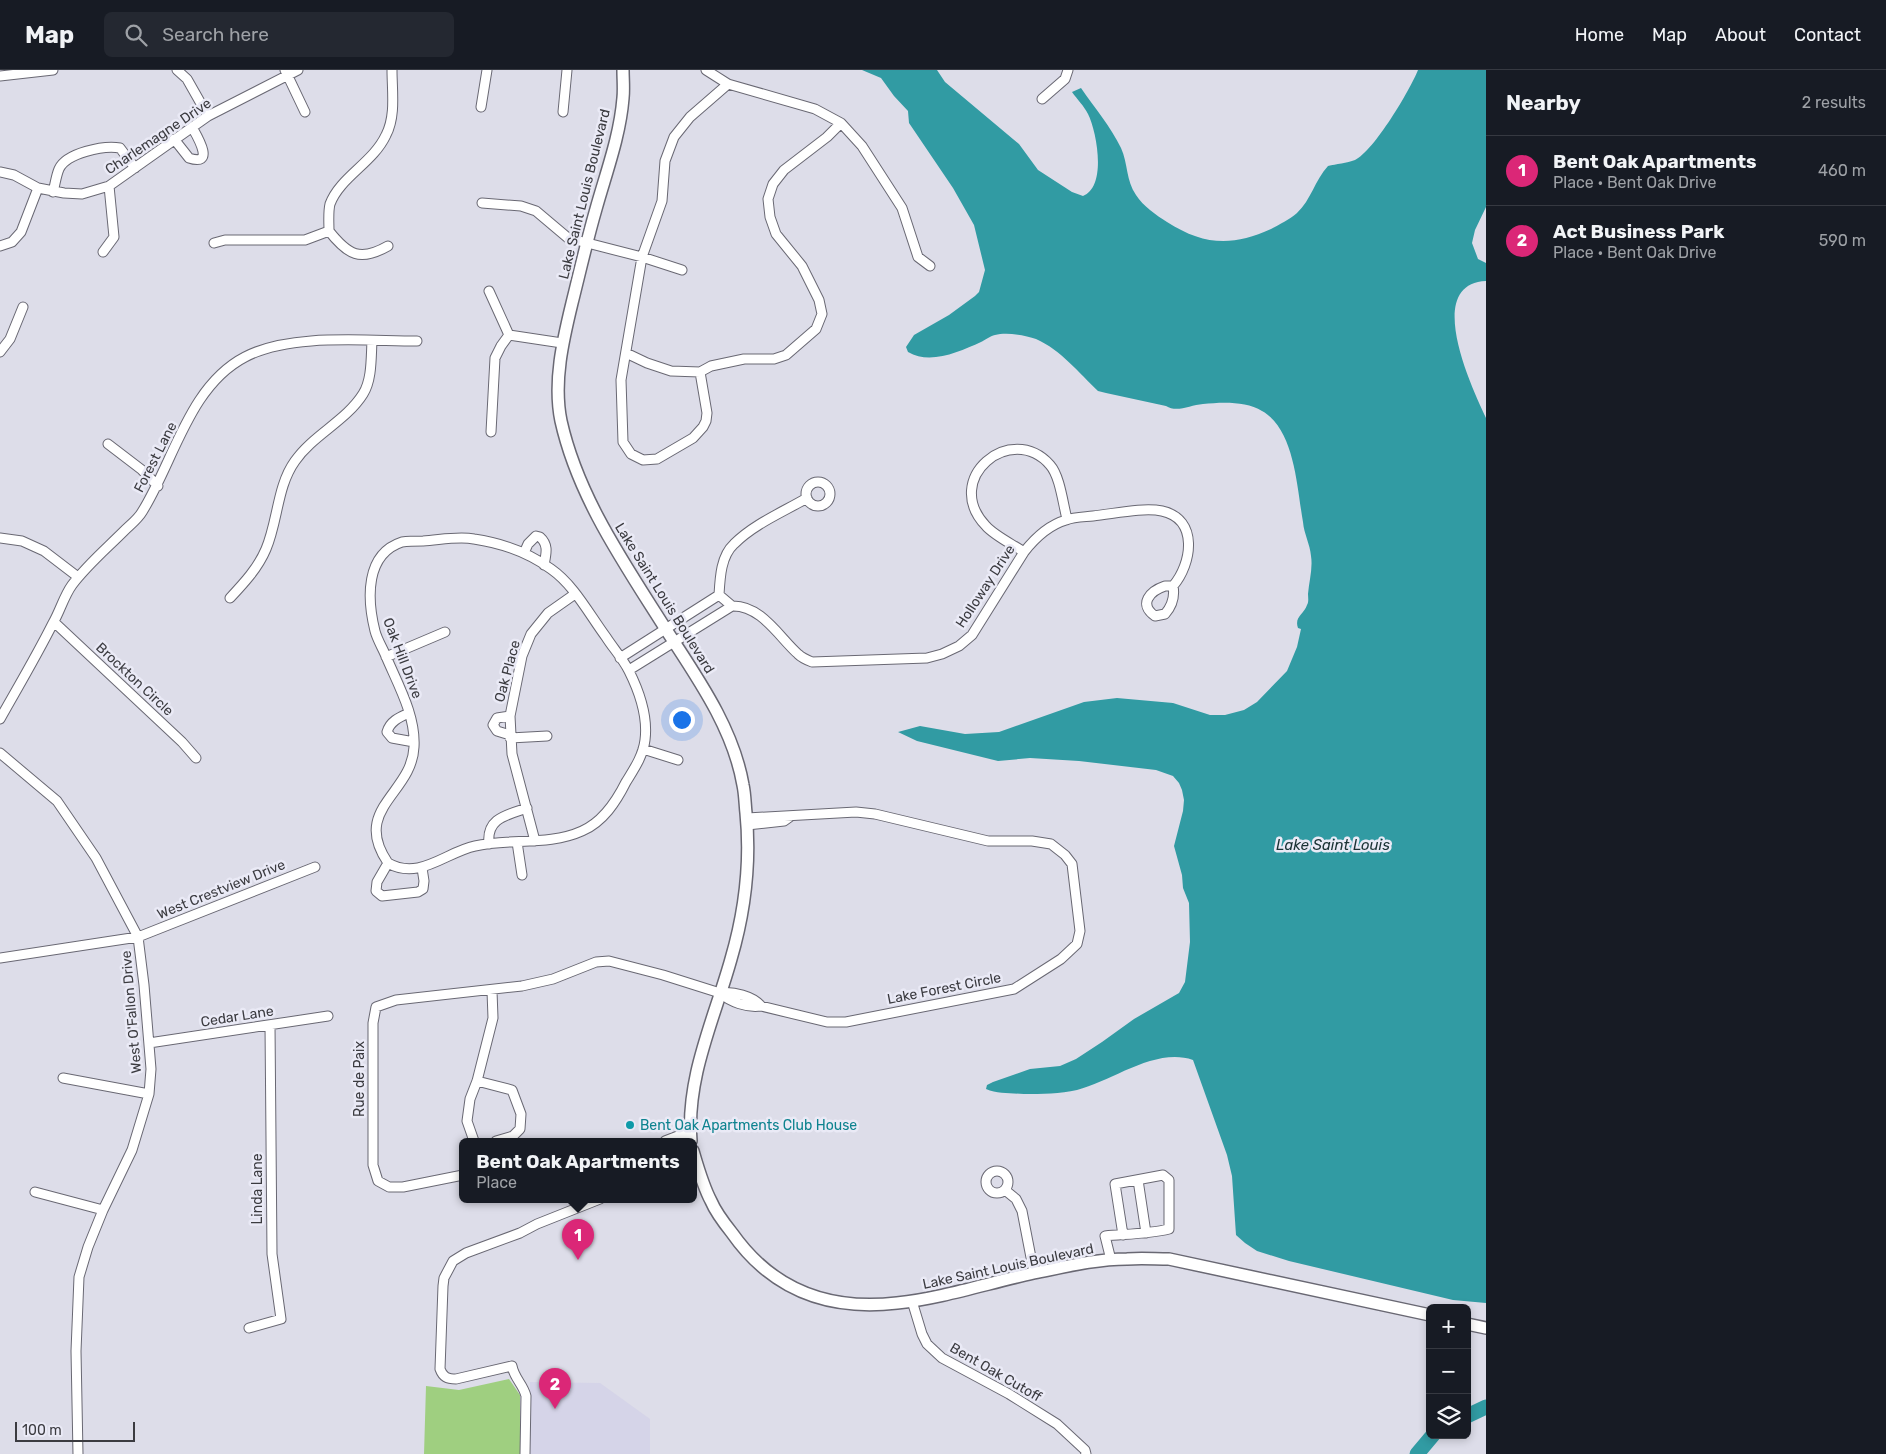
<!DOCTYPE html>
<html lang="en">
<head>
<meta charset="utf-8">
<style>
  body { margin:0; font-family:Rubik,sans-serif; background:#242831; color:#f1f3f6 }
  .controls { position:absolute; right:15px; bottom:15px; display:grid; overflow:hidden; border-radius:8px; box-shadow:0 2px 8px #0003 }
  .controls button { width:45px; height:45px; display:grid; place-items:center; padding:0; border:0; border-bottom:1px solid #363941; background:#171b24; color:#f1f3f6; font:25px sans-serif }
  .scale { position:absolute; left:15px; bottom:12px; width:120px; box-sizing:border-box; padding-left:5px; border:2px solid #3b3b40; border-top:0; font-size:14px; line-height:18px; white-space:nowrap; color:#3b3b40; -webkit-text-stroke:4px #eaeaf6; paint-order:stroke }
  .you { position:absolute; left:681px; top:649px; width:18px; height:18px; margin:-12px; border:4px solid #fff; border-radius:50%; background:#1a73e8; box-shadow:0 0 0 8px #1a73e833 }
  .badge { display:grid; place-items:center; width:32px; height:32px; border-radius:50%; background:#db2777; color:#fff; font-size:16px; font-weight:700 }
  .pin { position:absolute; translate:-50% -41px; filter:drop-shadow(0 1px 2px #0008) }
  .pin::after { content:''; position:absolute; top:26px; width:18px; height:15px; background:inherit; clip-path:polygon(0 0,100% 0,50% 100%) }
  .popup { position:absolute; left:459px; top:1068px; width:238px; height:65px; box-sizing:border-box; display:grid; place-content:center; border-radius:8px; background:#171b24; filter:drop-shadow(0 1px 4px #0005); font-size:16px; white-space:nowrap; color:#9ea1a6 }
  .popup b { font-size:19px; color:#f1f3f6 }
  .popup::after { content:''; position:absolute; left:50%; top:100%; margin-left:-10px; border:10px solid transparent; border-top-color:#171b24 }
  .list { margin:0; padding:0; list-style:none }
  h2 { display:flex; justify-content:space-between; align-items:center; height:65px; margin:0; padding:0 20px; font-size:21px }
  h2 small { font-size:16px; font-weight:400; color:#9ea1a6 }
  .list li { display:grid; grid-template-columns:32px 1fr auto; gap:15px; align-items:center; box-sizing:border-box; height:70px; padding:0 20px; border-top:1px solid #363941 }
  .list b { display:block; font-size:19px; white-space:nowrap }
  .list p { margin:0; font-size:16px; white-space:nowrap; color:#9ea1a6 }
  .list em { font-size:16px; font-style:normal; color:#9ea1a6 }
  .icon { flex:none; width:28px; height:28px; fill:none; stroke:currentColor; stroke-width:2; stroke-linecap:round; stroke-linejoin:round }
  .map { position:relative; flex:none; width:1486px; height:1384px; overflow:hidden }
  header { display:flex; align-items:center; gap:30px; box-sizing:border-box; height:70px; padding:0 25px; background:#171b24; border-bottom:1px solid #363941 }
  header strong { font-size:24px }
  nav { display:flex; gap:28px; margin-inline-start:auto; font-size:18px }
  .search { width:350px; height:45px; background:#242831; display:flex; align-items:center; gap:12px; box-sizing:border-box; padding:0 18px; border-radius:8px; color:#9ea1a6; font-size:19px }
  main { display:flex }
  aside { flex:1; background:#171b24 }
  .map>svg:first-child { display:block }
</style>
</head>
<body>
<header>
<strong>Map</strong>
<div class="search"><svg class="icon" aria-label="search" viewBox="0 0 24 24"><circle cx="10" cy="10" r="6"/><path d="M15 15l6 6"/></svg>Search here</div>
<nav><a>Home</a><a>Map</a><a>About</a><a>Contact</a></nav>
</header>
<main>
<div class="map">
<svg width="1486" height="1384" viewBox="0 0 1486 1384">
  <rect width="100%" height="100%" fill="#dddde9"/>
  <!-- built -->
  <path fill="#d5d4e8" d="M530 1312 600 1313 650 1349V1384H530Z"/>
  <!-- green -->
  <path fill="#9fcf80" d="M509 1309 520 1325V1384H424L426 1316 459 1320Z"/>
  <!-- water -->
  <path fill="#319ba3" d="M862 0H937L945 12 1019 74 1038 100 1072 122 1083 126C1107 117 1097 62 1088 44 1084 36 1077 29 1072 22L1081 18C1094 37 1111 57 1121 78 1128 93 1126 111 1136 125 1143 136 1156 145 1167 152 1203 175 1232 177 1271 159 1280 154 1289 150 1297 143 1311 130 1315 110 1328 96 1336 94 1347 93 1355 90 1374 81 1410 20 1418 0H1486V137L1475 160 1472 173 1478 189 1486 193V211C1423 214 1472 318 1486 348V1233L1453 1230 1289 1191 1257 1181 1245 1173 1236 1165 1232 1106 1227 1085 1193 990C1155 977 1113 1011 1077 1020 1060 1024 1042 1024 1024 1024 1011 1023 998 1024 986 1019L987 1015 993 1012 1030 999 1060 996 1076 989 1102 972 1134 949 1179 923 1185 912 1190 872 1189 833 1183 818 1182 805 1174 776 1183 741 1184 730 1182 720 1179 713 1173 706 1156 700 1079 691 1030 688 998 691 917 671 898 662 920 656 965 664 999 662 1084 632 1117 628 1173 633 1210 645H1225L1244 640 1257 632 1287 601 1297 577 1301 559 1298 558C1294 547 1304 544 1307 535 1309 532 1308 527 1308 524 1309 512 1313 498 1311 486 1310 474 1304 464 1303 452 1297 419 1295 359 1262 341 1246 331 1222 332 1203 334 1190 335 1177 343 1166 336L1106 323 1098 321C1079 303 1061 280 1036 269 1026 265 1006 262 995 265 990 266 985 270 981 272 959 282 930 295 908 282L906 277 914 265 949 245 975 226 979 222 985 200 974 155 953 118 909 53 908 41 894 26 881 8Z"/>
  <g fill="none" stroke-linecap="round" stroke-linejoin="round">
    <!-- river -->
    <path stroke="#319ba3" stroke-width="15" d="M1467 1346 1486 1337
      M1417 1384 1433 1365"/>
    <!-- minor casing -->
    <g stroke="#696873" stroke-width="11">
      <path id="minor" d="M177 0 187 9 208 46
        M285 0 305 42
        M706 0 728 14 815 39 841 53 862 76 902 138 918 187 930 196
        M0 6 53 0
        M1042 29 1065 9 1068 0
        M481 37 487 0
        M563 42 567 0
        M174 69 189 88C216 97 197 66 192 57
        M0 102 14 105 38 118 64 123 82 124 109 116 208 46 298 0
        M53 122C55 115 56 106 59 99 66 83 104 75 120 78L135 98
        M482 133 521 136 536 141 568 168 642 187 682 200
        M214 173 225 170H305L329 161
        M0 176 12 172 21 162 38 118
        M388 176C360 192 348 185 329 161 329 153 328 142 330 134 340 107 373 93 386 65 396 46 392 21 392 0
        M103 182 114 167 109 116
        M489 221 509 265
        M509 265 562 273
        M0 282 10 269 23 237
        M626 283 647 293 671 301 700 302 707 343 706 351 703 357 693 368 657 389 643 390 631 384 623 372 621 310 642 187 662 131 665 91 674 67 690 47 728 14
        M700 302 711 296 744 289H774L786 285 816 259 822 244 819 230 802 196 776 164 770 147 768 129 773 114 784 100 827 67 841 53
        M491 362 495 288 501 276 509 265
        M108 374 142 400 158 416
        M806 424a12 12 0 1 1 24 0a12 12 0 1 1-24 0Z
        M0 468 22 471 44 481 78 507
        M1024 482C1012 474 995 466 986 456 941 409 1011 351 1050 395 1060 406 1063 434 1067 449
        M524 483 528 474 536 466 540 467C549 475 546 484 544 495
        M1165 516H1173C1175 527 1172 536 1165 544L1155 546C1138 534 1150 521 1165 516Z
        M230 528C244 513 258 498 266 479 278 451 277 416 295 391 313 365 346 351 363 324 372 310 371 288 372 271
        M732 536 719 525C720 507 721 486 734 474 754 454 783 442 807 428
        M54 552 182 672 196 688
        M386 587 445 562
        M620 588 719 525
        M629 600 732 536C761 535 779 567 798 584 802 588 807 590 812 592L927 588 942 584 959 576 972 565 1024 482C1035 468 1049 455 1066 450 1074 447 1084 447 1093 446 1113 444 1143 437 1162 441 1199 449 1192 494 1173 516
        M409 643C400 647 390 651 387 662L392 668 414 672
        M510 646 497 648 493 655 497 661 510 665
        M0 649C18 617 37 585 53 553 60 541 64 526 72 515 87 495 106 479 124 461 130 455 138 449 142 442 174 391 189 316 245 287 290 263 366 271 417 271
        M510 668 547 666
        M643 679 678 690
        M0 683 57 731 96 788 138 867 144 915 151 999 149 1024 132 1080 103 1140 88 1177 79 1207 76 1281 78 1384
        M747 755 784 751 791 746
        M535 771 512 684 510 646 522 586 531 564 548 543 575 524
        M517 772 522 805
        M489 774C486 748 507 745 527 738
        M388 793C419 811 446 782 475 776 510 768 549 776 582 761 603 752 616 732 626 712 634 699 643 686 645 670 648 647 639 621 629 601 623 589 613 578 606 567 589 544 574 515 551 499 529 483 501 473 474 469 458 466 440 470 423 471 417 471 409 471 402 472 365 484 367 529 375 561 377 569 382 577 385 584 397 613 416 645 414 677 412 724 351 739 388 793L377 812 376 821 382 826 418 822 423 819 424 811 422 798
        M0 888 138 867 315 797
        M720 923C730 932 747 938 761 936L827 952H846L1014 919 1061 889 1077 874 1080 861 1072 794 1065 785 1051 774 1032 771H988L875 744 856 742 747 748
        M149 973 328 946
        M63 1008 149 1024
        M477 1011 512 1020 521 1044 520 1059 513 1066 496 1071
        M474 1071 467 1051 470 1029 477 1011 493 948 492 921
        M665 1071 691 1061
        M986 1112a11 11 0 1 1 22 0a11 11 0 1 1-22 0Z
        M463 1105 403 1117H389L378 1111 373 1095V953L376 937 396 930 522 916 553 909 596 892 609 891 663 905 720 923C733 921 753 926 761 936
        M1138 1110 1146 1163
        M1005 1120 1016 1129 1022 1141 1034 1203
        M35 1122 103 1140
        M1111 1190 1105 1166C1126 1164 1148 1164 1169 1159V1110L1163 1105 1115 1114 1123 1165
        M912 1231 922 1264 927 1274 942 1288 1009 1324 1057 1354 1085 1380 1086 1384
        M249 1258 281 1249 272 1184 270 955
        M525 1384 526 1326C523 1314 514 1308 512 1296L456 1309C447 1309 443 1307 440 1299L443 1216 444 1208 453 1191 466 1183 520 1163 537 1154 600 1129"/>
    </g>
    <!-- major casing -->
    <g stroke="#696873" stroke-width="14">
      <path id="major" d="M623 0C623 9 624 19 623 28 620 66 606 103 596 139 587 170 580 201 572 233 563 270 553 312 561 351 578 427 624 493 665 558 696 606 733 657 743 715 745 724 745 734 746 743 751 793 745 841 731 889 714 950 686 1007 691 1071
        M693 1081C698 1098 703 1116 711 1131 716 1143 724 1153 732 1163 772 1220 828 1241 897 1233 943 1228 988 1213 1034 1203 1064 1197 1096 1189 1127 1189 1141 1188 1155 1189 1169 1189L1430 1245
        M1467 1254 1486 1258"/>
    </g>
    <!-- minor -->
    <use href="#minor" stroke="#fff" stroke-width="9"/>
    <!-- major -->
    <use href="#major" stroke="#fff" stroke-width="11"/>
  </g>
  <!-- markers -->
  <circle fill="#0f9aa8" stroke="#eaeaf6" stroke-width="2" cx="630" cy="1055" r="5"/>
  <g text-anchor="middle" stroke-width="5" stroke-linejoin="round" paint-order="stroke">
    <!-- street labels -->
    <g font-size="14" fill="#3b3b40" stroke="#eaeaf6">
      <text transform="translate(158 66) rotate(-34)" y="5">Charlemagne Drive</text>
      <text transform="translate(584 124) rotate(-76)" y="5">Lake Saint Louis Boulevard</text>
      <text transform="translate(155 387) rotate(-63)" y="5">Forest Lane</text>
      <text transform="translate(985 516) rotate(-57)" y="5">Holloway Drive</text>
      <text transform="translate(665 528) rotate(58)" y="5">Lake Saint Louis Boulevard</text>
      <text transform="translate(403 588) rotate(69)" y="5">Oak Hill Drive</text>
      <text transform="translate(507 601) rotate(-75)" y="5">Oak Place</text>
      <text transform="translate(135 609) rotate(43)" y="5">Brockton Circle</text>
      <text transform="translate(221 819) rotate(-22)" y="5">West Crestview Drive</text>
      <text transform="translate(944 918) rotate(-11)" y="5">Lake Forest Circle</text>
      <text transform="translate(131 942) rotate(-95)" y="5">West O'Fallon Drive</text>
      <text transform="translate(237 946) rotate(-9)" y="5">Cedar Lane</text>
      <text transform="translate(359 1009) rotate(-90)" y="5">Rue de Paix</text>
      <text transform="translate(257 1119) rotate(-90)" y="5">Linda Lane</text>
      <text transform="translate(1008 1196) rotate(-12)" y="5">Lake Saint Louis Boulevard</text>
      <text transform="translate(996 1302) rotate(30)" y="5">Bent Oak Cutoff</text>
    </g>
    <!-- culture labels -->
    <g font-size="14" fill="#0d838f" stroke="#eaeaf6" text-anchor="start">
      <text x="640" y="1060">Bent Oak Apartments Club House</text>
    </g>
    <!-- water labels -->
    <g font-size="15" font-style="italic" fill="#1a3234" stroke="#eaeaf6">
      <text x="1333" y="780">Lake Saint Louis</text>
    </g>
  </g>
</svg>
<div class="controls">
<button>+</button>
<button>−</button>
<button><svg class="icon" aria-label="layers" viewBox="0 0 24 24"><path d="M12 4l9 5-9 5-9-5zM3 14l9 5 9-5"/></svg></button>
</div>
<div class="scale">100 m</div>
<div class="you"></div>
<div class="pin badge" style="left:578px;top:1190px">1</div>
<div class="popup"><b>Bent Oak Apartments</b>Place</div>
<div class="pin badge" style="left:555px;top:1339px">2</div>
</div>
<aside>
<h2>Nearby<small>2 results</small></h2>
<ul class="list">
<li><span class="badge">1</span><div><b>Bent Oak Apartments</b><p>Place · Bent Oak Drive</p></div><em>460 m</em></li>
<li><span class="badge">2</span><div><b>Act Business Park</b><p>Place · Bent Oak Drive</p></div><em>590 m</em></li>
</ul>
</aside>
</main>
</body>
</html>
